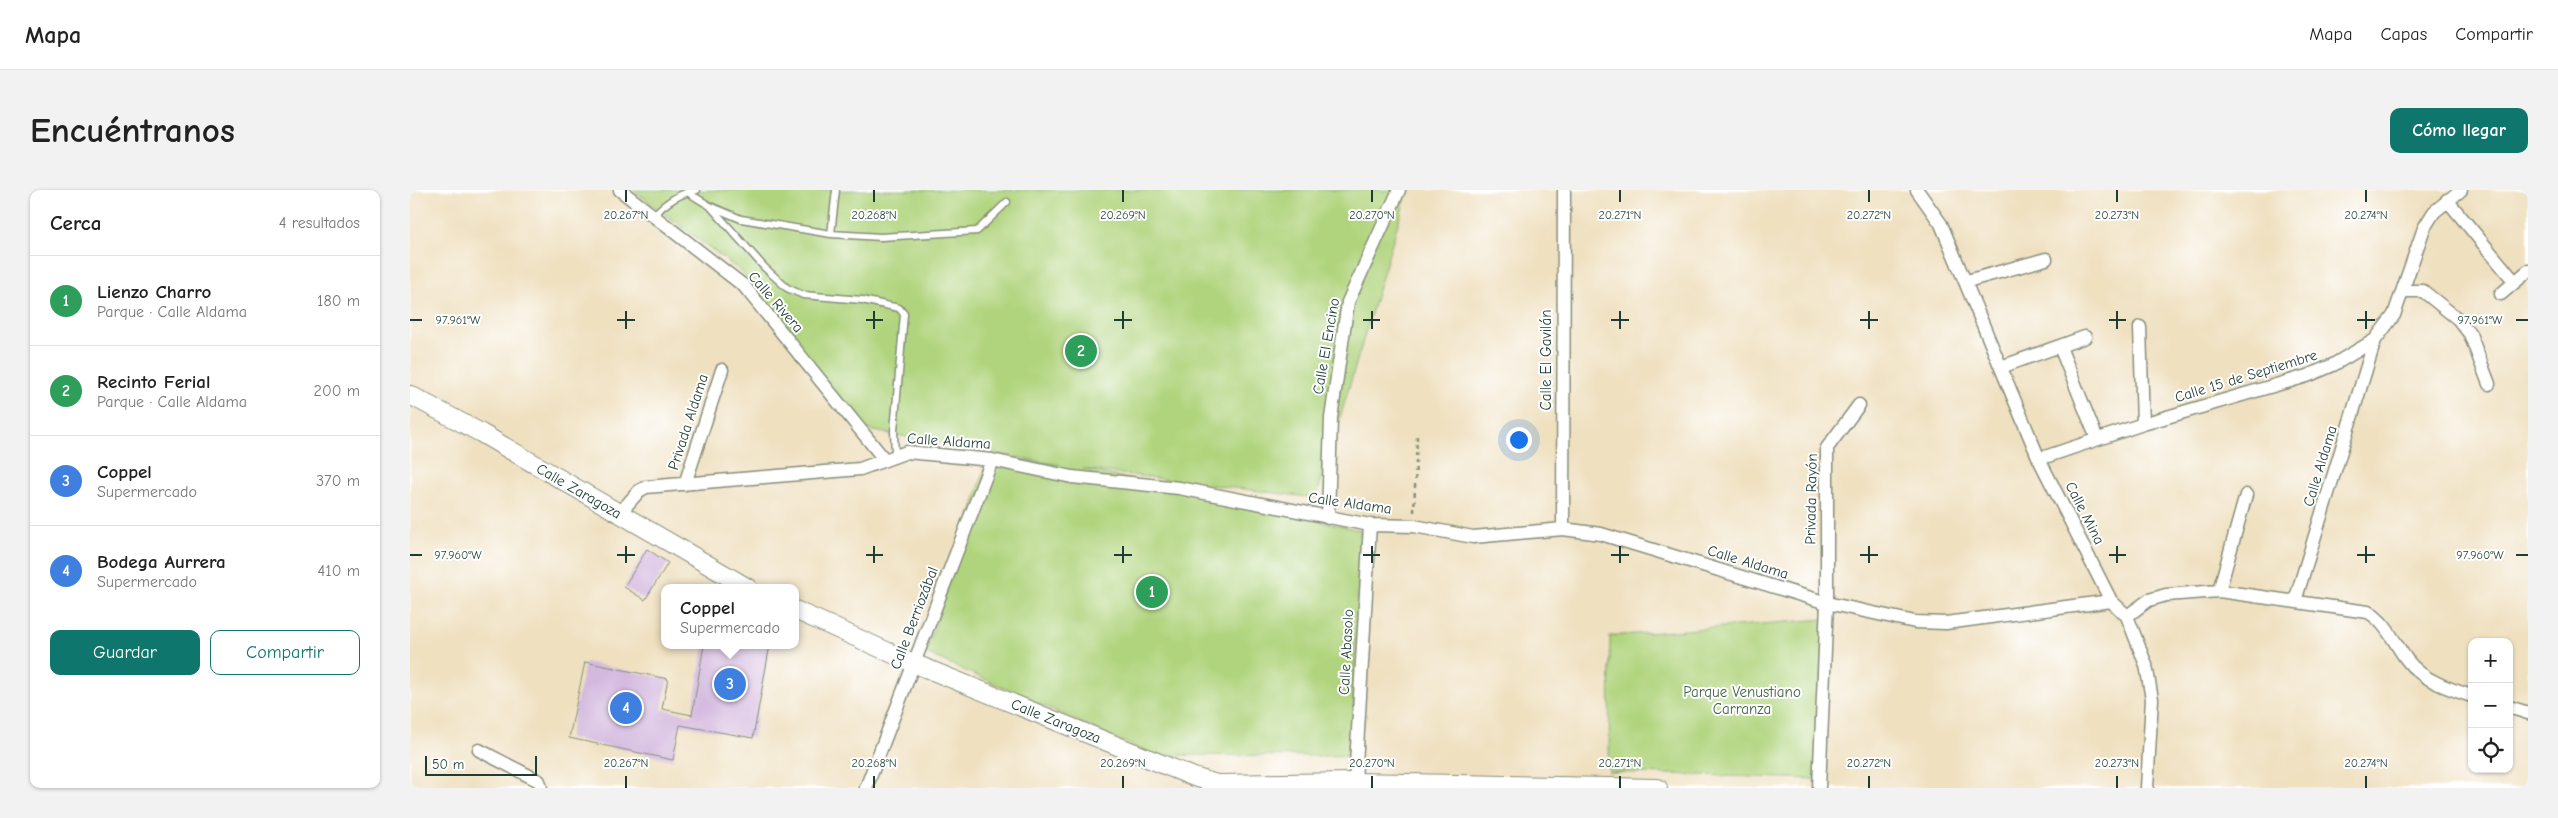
<!DOCTYPE html>
<html lang="es">
<head>
<meta charset="utf-8">
<style>
  body { margin:0; font-family:"Comic Neue",sans-serif; background:#f2f2f2; color:#222 }
  .controls { position:absolute; right:15px; bottom:15px; display:grid; overflow:hidden; border-radius:10px; box-shadow:0 1px 4px #0004 }
  .controls button { width:45px; height:45px; display:grid; place-items:center; padding:0; border:0; border-bottom:1px solid #e0e0e0; background:#fff; color:#222; font:25px sans-serif }
  .scale { position:absolute; left:15px; bottom:12px; width:112px; box-sizing:border-box; padding-left:5px; border:2px solid #1f3d34; border-top:0; font-size:14px; line-height:18px; white-space:nowrap; color:#1f3d34; -webkit-text-stroke:4px #fff; paint-order:stroke }
  .you { position:absolute; left:1108px; top:249px; width:18px; height:18px; margin:-12px; border:4px solid #fff; border-radius:50%; background:#1a73e8; box-shadow:0 0 0 8px #1a73e833 }
  .badge { display:grid; place-items:center; width:32px; height:32px; border-radius:50%; background:#0f766e; color:#fff; font-size:16px; font-weight:700 }
  .pin { position:absolute; translate:-50% -50%; border:2px solid #fff; box-shadow:0 1px 5px #0006 }
  .popup { position:absolute; left:251px; top:394px; width:138px; height:65px; box-sizing:border-box; display:grid; place-content:center; border-radius:10px; background:#fff; filter:drop-shadow(0 1px 4px #0005); font-size:16px; white-space:nowrap; color:#767676 }
  .popup b { font-size:19px; color:#222 }
  .popup::after { content:''; position:absolute; left:50%; top:100%; margin-left:-10px; border:10px solid transparent; border-top-color:#fff }
  .list { margin:0; padding:0; list-style:none }
  h2 { display:flex; justify-content:space-between; align-items:center; height:65px; margin:0; padding:0 20px; font-size:21px }
  h2 small { font-size:16px; font-weight:400; color:#767676 }
  .list li { display:grid; grid-template-columns:32px 1fr auto; gap:15px; align-items:center; box-sizing:border-box; height:90px; padding:0 20px; border-top:1px solid #e0e0e0 }
  .list b { display:block; font-size:19px; white-space:nowrap }
  .list p { margin:0; font-size:16px; white-space:nowrap; color:#767676 }
  .list em { font-size:16px; font-style:normal; color:#767676 }
  .actions { display:flex; gap:10px; padding:15px 20px }
  .actions a { flex:1; padding:11px 0; border:1px solid #0f766e; border-radius:10px; text-align:center; font-size:18px; color:#0f766e }
  .actions .main { background:#0f766e; color:#fff }
  .icon { flex:none; width:28px; height:28px; fill:none; stroke:currentColor; stroke-width:2; stroke-linecap:round; stroke-linejoin:round }
  .map { position:relative; flex:none; width:2118px; height:598px; overflow:hidden; border-radius:10px }
  header { display:flex; align-items:center; gap:30px; box-sizing:border-box; height:70px; padding:0 25px; background:#fff; border-bottom:1px solid #e0e0e0 }
  header strong { font-size:24px }
  nav { display:flex; gap:28px; margin-inline-start:auto; font-size:18px }
  .intro { display:flex; align-items:center; justify-content:space-between; box-sizing:border-box; height:120px; padding:0 30px }
  h1 { margin:0; font-size:35px }
  .button { padding:12px 22px; border-radius:10px; background:#0f766e; color:#fff; font-size:18px; font-weight:700 }
  main { display:flex; gap:30px; padding:0 30px }
  aside { flex:1; background:#fff; border-radius:10px; box-shadow:0 1px 4px #0004 }
  .map>svg:first-child { display:block }
</style>
</head>
<body>
<header>
<strong>Mapa</strong>
<nav><a>Mapa</a><a>Capas</a><a>Compartir</a></nav>
</header>
<div class="intro"><h1>Encuéntranos</h1><a class="button">Cómo llegar</a></div>
<main>
<aside>
<h2>Cerca<small>4 resultados</small></h2>
<ul class="list">
<li><span class="badge" style="background:#2e9e5b">1</span><div><b>Lienzo Charro</b><p>Parque · Calle Aldama</p></div><em>180 m</em></li>
<li><span class="badge" style="background:#2e9e5b">2</span><div><b>Recinto Ferial</b><p>Parque · Calle Aldama</p></div><em>200 m</em></li>
<li><span class="badge" style="background:#3f7fe0">3</span><div><b>Coppel</b><p>Supermercado</p></div><em>370 m</em></li>
<li><span class="badge" style="background:#3f7fe0">4</span><div><b>Bodega Aurrera</b><p>Supermercado</p></div><em>410 m</em></li>
</ul>
<div class="actions"><a class="main">Guardar</a><a>Compartir</a></div>
</aside>
<div class="map">
<svg width="2118" height="598" viewBox="0 0 2118 598">
  <rect width="100%" height="100%" fill="#fff"/>
  <filter id="ink" filterUnits="userSpaceOnUse"><feTurbulence type="fractalNoise" baseFrequency=".02" numOctaves="2"/><feDisplacementMap in="SourceGraphic" scale="10" xChannelSelector="R" yChannelSelector="G"/><feConvolveMatrix kernelMatrix="1 2 1 2 8 2 1 2 1" color-interpolation-filters="sRGB"/></filter>
  <filter id="wash" filterUnits="userSpaceOnUse"><feTurbulence type="fractalNoise" baseFrequency=".0096" numOctaves="4" result="noise"/><feDisplacementMap in="SourceGraphic" scale="20" xChannelSelector="R" yChannelSelector="G"/><feGaussianBlur stdDeviation="1.12" result="paint"/><feColorMatrix in="noise" values="0 0 0 0 0 0 0 0 0 0 0 0 0 0 0 0 0 1.4 0 .05"/><feComposite in="paint" operator="in"/></filter>
  <g filter="url(#wash)">
    <rect width="100%" height="100%" fill="#efe0c0"/>
    <!-- green -->
    <path fill="#b0d47d" stroke="#688858" d="M223 0H998L906 308 673 279 950 340 942 566 743 565 516 463 579 266 650 275 453 239 332 82Z
      M1415 429 1405 589 1199 582 1200 446Z"/>
    <g id="blocks">
      <!-- building -->
      <path fill="#d4b9df" d="M237 359 258 373 235 410 214 397Z
        M294 455H360L343 548 270 535 263 570 159 548 175 472 258 489 252 519 282 525Z"/>
    </g>
  </g>
  <g filter="url(#ink)">
    <use href="#blocks" fill-opacity="0" stroke="#878e7a" stroke-width="1"/>
    <g fill="none" stroke-linecap="round" stroke-linejoin="round">
      <!-- service casing -->
      <g stroke="#878e7a" stroke-width="9">
        <path id="service" d="M426 0 421 44 471 47 567 41 597 12
          M277 2 300 16 331 29 421 44
          M300 16 354 77 377 98 393 105 452 110 489 118 494 124 484 241 485 265
          M243 26C255 13 269 3 287 0"/>
      </g>
      <!-- minor casing -->
      <g stroke="#878e7a" stroke-width="15">
        <path id="minor" d="M210 0 334 96 474 269
          M1507 0 1531 34 1629 269 1701 411 1717 426 1736 475 1742 509 1737 598
          M2037 10 2105 92
          M1557 91 1636 69
          M1994 101H2013L2048 129 2060 144 2079 194
          M2091 104 2118 81
          M1730 137 1733 234
          M1650 157 1687 249
          M1591 177 1675 147
          M1629 269 1733 234 1897 186 1923 175 1965 150 1984 125 2014 38 2024 22 2051 0
          M275 294 312 180
          M209 324 229 301 236 297 450 279 497 262 582 270 662 287 769 298 960 335 1004 336 1063 347 1153 339 1191 344 1417 413 1505 432 1536 433 1701 411
          M918 328 921 228 938 112 989 0
          M1153 339 1154 0
          M1809 401 1836 305
          M1885 411 1965 150
          M1717 426 1739 410 1756 405 1809 401 1958 422C1976 432 1985 454 1997 470 2012 490 2039 499 2062 506
          M2099 517 2118 523
          M69 560 129 591 131 598
          M945 592 960 335
          M456 598 582 270
          M1409 598 1417 413V258L1449 215"/>
      </g>
      <!-- secondary casing -->
      <g stroke="#878e7a" stroke-width="20">
        <path id="secondary" d="M0 205 71 243 338 398
          M385 420 503 473 784 587 807 594 945 592 1248 598"/>
      </g>
      <!-- path -->
      <path stroke="#878e7a" stroke-width="2.5" stroke-dasharray="4 4" stroke-linecap="butt" d="M1004 322 1007 246"/>
      <!-- service -->
      <use href="#service" stroke="#fff" stroke-width="6"/>
      <!-- minor -->
      <use href="#minor" stroke="#fff" stroke-width="12"/>
      <!-- secondary -->
      <use href="#secondary" stroke="#fff" stroke-width="18"/>
    </g>
  </g>
  <!-- ticks -->
  <path fill="none" stroke="#1f3d34" stroke-width="2" d="M216 0V12M464 0V12M713 0V12M962 0V12M1210 0V12M1459 0V12M1707 0V12M1956 0V12M216 121V139M464 121V139M713 121V139M962 121V139M1210 121V139M1459 121V139M1707 121V139M1956 121V139M0 130H12M207 130H225M456 130H473M704 130H722M953 130H970M1201 130H1219M1450 130H1468M1699 130H1716M1947 130H1965M2106 130H2118M216 356V373M464 356V373M713 356V373M962 356V373M1210 356V373M1459 356V373M1707 356V373M1956 356V373M0 365H12M207 365H225M456 365H473M704 365H722M953 365H970M1201 365H1219M1450 365H1468M1699 365H1716M1947 365H1965M2106 365H2118M216 586V598M464 586V598M713 586V598M962 586V598M1210 586V598M1459 586V598M1707 586V598M1956 586V598"/>
  <g text-anchor="middle" stroke-width="4" stroke-linejoin="round" paint-order="stroke">
    <!-- street labels -->
    <g font-size="15" fill="#1f3d34" stroke="#fff">
      <text transform="translate(366 112) rotate(49)" y="5">Calle Rivera</text>
      <text transform="translate(916 156) rotate(-80)" y="5">Calle El Encino</text>
      <text transform="translate(1136 170) rotate(-90)" y="5">Calle El Gavilán</text>
      <text transform="translate(1836 186) rotate(-17)" y="5">Calle 15 de Septiembre</text>
      <text transform="translate(278 232) rotate(-72)" y="5">Privada Aldama</text>
      <text transform="translate(539 251) rotate(4)" y="5">Calle Aldama</text>
      <text transform="translate(1910 276) rotate(-73)" y="5">Calle Aldama</text>
      <text transform="translate(169 301) rotate(30)" y="5">Calle Zaragoza</text>
      <text transform="translate(1401 309) rotate(-89)" y="5">Privada Rayón</text>
      <text transform="translate(940 313) rotate(8)" y="5">Calle Aldama</text>
      <text transform="translate(1675 323) rotate(63)" y="5">Calle Mina</text>
      <text transform="translate(1338 372) rotate(17)" y="5">Calle Aldama</text>
      <text transform="translate(504 428) rotate(-69)" y="5">Calle Berriozábal</text>
      <text transform="translate(936 462) rotate(-87)" y="5">Calle Abasolo</text>
      <text transform="translate(646 531) rotate(22)" y="5">Calle Zaragoza</text>
    </g>
    <!-- park labels -->
    <g font-size="15" fill="#436346" stroke="#fff">
      <text x="1332" y="507">Parque Venustiano<tspan x="1332" dy="17">Carranza</tspan></text>
    </g>
  </g>
  <g font-size="12" text-anchor="middle" fill="#1f3d34" stroke="#fff" stroke-width="4" stroke-linejoin="round" paint-order="stroke">
    <text x="216" y="29">20.267°N</text>
    <text x="464" y="29">20.268°N</text>
    <text x="713" y="29">20.269°N</text>
    <text x="962" y="29">20.270°N</text>
    <text x="1210" y="29">20.271°N</text>
    <text x="1459" y="29">20.272°N</text>
    <text x="1707" y="29">20.273°N</text>
    <text x="1956" y="29">20.274°N</text>
    <text x="2070" y="134">97.961°W</text>
    <text x="48" y="134">97.961°W</text>
    <text x="2070" y="369">97.960°W</text>
    <text x="48" y="369">97.960°W</text>
    <text x="216" y="577">20.267°N</text>
    <text x="464" y="577">20.268°N</text>
    <text x="713" y="577">20.269°N</text>
    <text x="962" y="577">20.270°N</text>
    <text x="1210" y="577">20.271°N</text>
    <text x="1459" y="577">20.272°N</text>
    <text x="1707" y="577">20.273°N</text>
    <text x="1956" y="577">20.274°N</text>
  </g>
</svg>
<div class="controls">
<button>+</button>
<button>−</button>
<button><svg class="icon" aria-label="locate" viewBox="0 0 24 24"><circle cx="12" cy="12" r="6"/><path d="M12 2v4M12 18v4M2 12h4M18 12h4"/></svg></button>
</div>
<div class="scale">50 m</div>
<div class="you"></div>
<div class="pin badge" style="left:742px;top:402px;background:#2e9e5b">1</div>
<div class="pin badge" style="left:671px;top:161px;background:#2e9e5b">2</div>
<div class="pin badge" style="left:320px;top:494px;background:#3f7fe0">3</div>
<div class="popup"><b>Coppel</b>Supermercado</div>
<div class="pin badge" style="left:216px;top:518px;background:#3f7fe0">4</div>
</div>
</main>
</body>
</html>
